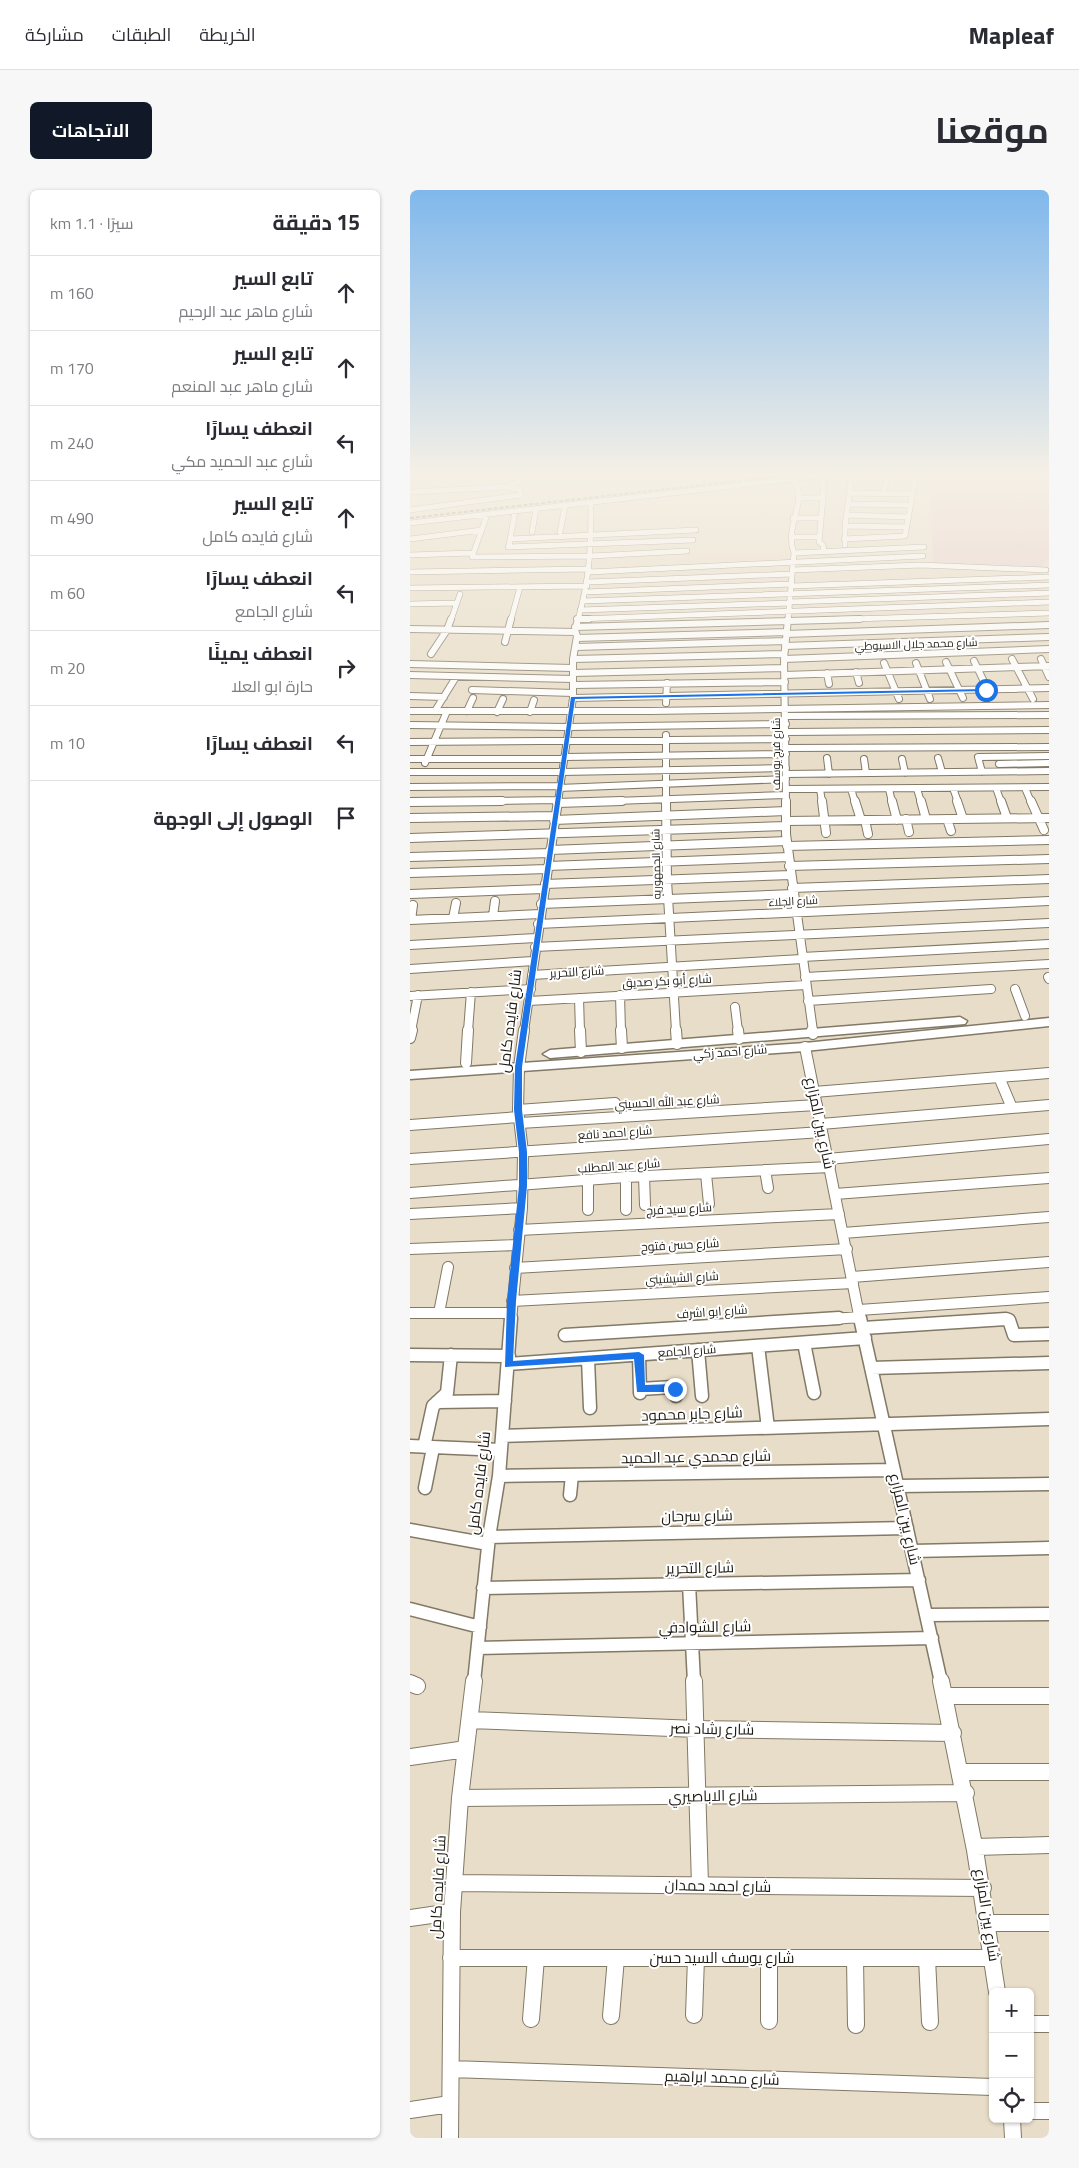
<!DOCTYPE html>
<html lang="ar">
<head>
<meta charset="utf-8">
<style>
  body { margin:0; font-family:"Titillium Web",Cairo,sans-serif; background:#f7f7f7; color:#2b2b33; direction:rtl }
  .controls { position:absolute; right:15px; bottom:15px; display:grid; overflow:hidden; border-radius:8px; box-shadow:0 1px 4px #0004 }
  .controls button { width:45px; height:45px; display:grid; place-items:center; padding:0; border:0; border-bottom:1px solid #e1e1e2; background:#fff; color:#2b2b33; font:25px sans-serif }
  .stop { position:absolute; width:15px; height:15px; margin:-11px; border:4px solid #1a73e8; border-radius:50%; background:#fff }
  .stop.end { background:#1a73e8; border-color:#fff; box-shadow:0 1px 5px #0008 }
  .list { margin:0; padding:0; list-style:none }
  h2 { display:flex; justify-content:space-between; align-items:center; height:65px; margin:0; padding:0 20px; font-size:21px }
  h2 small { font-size:16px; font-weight:400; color:#7c7c81 }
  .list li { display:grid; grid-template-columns:32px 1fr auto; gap:15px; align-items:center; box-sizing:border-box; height:75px; padding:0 20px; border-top:1px solid #e1e1e2 }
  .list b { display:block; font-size:19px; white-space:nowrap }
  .list p { margin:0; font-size:16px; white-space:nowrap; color:#7c7c81 }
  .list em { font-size:16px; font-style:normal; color:#7c7c81 }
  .icon { flex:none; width:28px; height:28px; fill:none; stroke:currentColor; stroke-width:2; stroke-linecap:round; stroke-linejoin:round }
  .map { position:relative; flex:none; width:639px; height:1948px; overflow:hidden; direction:ltr; border-radius:8px }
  header { display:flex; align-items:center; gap:30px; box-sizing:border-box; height:70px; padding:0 25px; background:#fff; border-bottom:1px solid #e1e1e2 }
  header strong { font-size:24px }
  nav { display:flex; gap:28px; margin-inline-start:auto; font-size:18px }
  .intro { display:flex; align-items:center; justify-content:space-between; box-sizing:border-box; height:120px; padding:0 30px }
  h1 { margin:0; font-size:35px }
  .button { padding:12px 22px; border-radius:8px; background:#111827; color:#fff; font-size:18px; font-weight:700 }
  main { display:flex; gap:30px; padding:0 30px }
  aside { flex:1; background:#fff; border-radius:8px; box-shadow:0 1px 4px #0004 }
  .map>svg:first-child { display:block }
</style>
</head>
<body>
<header>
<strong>Mapleaf</strong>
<nav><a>الخريطة</a><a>الطبقات</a><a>مشاركة</a></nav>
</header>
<div class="intro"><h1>موقعنا</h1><a class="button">الاتجاهات</a></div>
<main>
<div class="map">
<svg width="639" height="1948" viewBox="0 0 639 1948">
  <rect width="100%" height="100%" fill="#e8ddc8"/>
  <!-- industrial -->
  <path fill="#e8cdcd" d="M520 284H639V369L630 377 523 373Z"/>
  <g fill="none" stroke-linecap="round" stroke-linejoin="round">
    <!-- street-far5 casing -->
    <g stroke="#827966" stroke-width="6">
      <path id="street-far5" d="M411 286 414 296 409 352 413 355 414 361
        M0 302 96 297 108 292 109 284
        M439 303 502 304
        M474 304 477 284
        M390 308H412
        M438 314 500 315
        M0 320 111 305 110 300 96 297
        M77 325 62 367 181 366 277 361
        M436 325 499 327
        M383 328H411
        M0 333 427 284
        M435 336 497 337
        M122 342 126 319
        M150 342 155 316
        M381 347H409
        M0 349 72 340
        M100 349 286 340
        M434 349 495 346 506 284
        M99 355 105 322
        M435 355V336L442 284
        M98 357 283 350
        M384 363 514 357
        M0 365 63 363
        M382 380 511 375 636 380
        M0 382 179 379
        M179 382 513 366
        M178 392 381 384
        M381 396 639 387
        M0 398 177 396
        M175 402 381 394
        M173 411 639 395
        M379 412 639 403
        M0 414 46 413
        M170 420 379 413
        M167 429 639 412
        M41 430 50 404
        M101 430 110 397
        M168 430C180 386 181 358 181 313
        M378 430 384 363C373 336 401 308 382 289
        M408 430 639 423"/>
    </g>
    <!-- street-far4 casing -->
    <g stroke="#827966" stroke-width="8">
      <path id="street-far4" d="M167 429H179
        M165 437 450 429
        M0 439 165 442
        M376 444 639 435
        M167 448 376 442
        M95 452 101 429
        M375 456 639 447
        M166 457 375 451
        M21 464 37 440 41 429
        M163 469 374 464
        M374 469 639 459
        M602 469 623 509
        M631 469 639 487
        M564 471 578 500
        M536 472 553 508
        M474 473 489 509
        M506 473 520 509
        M0 474 163 478
        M446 482 449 493
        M163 483 374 478
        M417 483 419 494
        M0 485 163 489
        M375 485 639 476
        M163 495 375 492
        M62 500 163 503
        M0 506 34 507
        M163 508 639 498
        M256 513 257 493
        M0 521H240L639 515
        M25 521 46 487
        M57 521 63 508
        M87 522 93 509
        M120 522 124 510
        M376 526 639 525
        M0 535 158 537 376 534
        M376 542 639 540
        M256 545V612
        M0 552 376 549
        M376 558 639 557
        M154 567 376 564
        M417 568 419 584
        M528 568 532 582
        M0 569H153
        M454 569 456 583
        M492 569 495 583
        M15 573 37 521
        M589 574 639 573
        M0 582H151L376 578
        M572 582 568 567 639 566
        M376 584 639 581
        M0 597 150 596
        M149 598 376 589
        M543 598 548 612
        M586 598 591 612
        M615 598 621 612
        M376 599 639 597
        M410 599 412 612
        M441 599 445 612
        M479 599 482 612
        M507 599 511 612
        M0 612 147 610
        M148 612 163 508V469L167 446 165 440 168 429
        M176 612 376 605
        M376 612 374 469 378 429"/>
    </g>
    <!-- street-far3 casing -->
    <g stroke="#827966" stroke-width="10">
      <path id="street-far3" d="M256 611 257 690 266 841
        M376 611V644L403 841
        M412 611 416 643
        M445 611 451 630
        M482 611 487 630
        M511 611 516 629
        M547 611 553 629
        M591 611 597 628
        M621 611 634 640
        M0 612 92 611
        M147 613 212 611
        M0 628 145 626
        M496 629 499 642
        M537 629 541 641
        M144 630 376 621
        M455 630 458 644
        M376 631 639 628
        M0 648 376 636
        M377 656 639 650
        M140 660 377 651
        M0 667 140 663
        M138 676 379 667
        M379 676 639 669
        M0 683 137 679
        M135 694 381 685
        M382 698 639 689
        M0 704 134 699
        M131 714 383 704
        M83 726 85 711
        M43 728 46 713
        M0 730 130 724
        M1 730 3 715
        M128 734 639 711
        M0 755 126 748
        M125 757 639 733
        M392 767 639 754
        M0 779 123 771
        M122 785 392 769
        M395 787 639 774
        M638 787 639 789
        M605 799 615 826
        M210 805 211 841
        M0 806 121 799
        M169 808 170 841
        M119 811 396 795
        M398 811 581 799
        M325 817 328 841
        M1 841 8 805
        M58 841 61 802
        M114 841 148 611"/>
    </g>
    <!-- street-far2 casing -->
    <g stroke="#827966" stroke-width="12">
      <path id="street-far2" d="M170 840 171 862
        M211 840 212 858
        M266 840 267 854
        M328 840 329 849
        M402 840 403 844
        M0 848 2 840
        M395 857 450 1130
        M56 873 58 840
        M589 887 602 918
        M404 902 639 883
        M108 920 205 913
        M110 933 407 915
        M411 934 639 915
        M0 935 109 927
        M0 969 412 942
        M418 969 639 949
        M355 980 358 998
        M296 984 299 1014
        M234 986 235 1015
        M216 987V1020
        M178 991V1020
        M0 1003 216 987 420 977
        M425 1004 639 988
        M0 1024 112 1018
        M109 1040 429 1024
        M433 1043 639 1027
        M0 1059 108 1055
        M105 1078 437 1059
        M442 1087 639 1072
        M102 1111 443 1093
        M449 1120 639 1107
        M0 1123H101
        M29 1123 38 1077
        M101 1130 112 1018 113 962 108 920 109 877 114 840
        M409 1130 450 1127
        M588 1130H598"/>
    </g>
    <!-- street-far1 casing -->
    <g stroke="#827966" stroke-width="15">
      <path id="street-far1" d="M450 1128 531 1492
        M453 1138 596 1129 599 1130 604 1145 639 1144
        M155 1145 429 1128
        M394 1153 404 1203
        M348 1156 358 1238
        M288 1160 292 1206
        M0 1165 99 1166
        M229 1165 230 1203
        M178 1169 180 1218
        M98 1174 455 1148
        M461 1178 639 1173
        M230 1199 263 1197 266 1206
        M27 1212 95 1211
        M92 1246 639 1229
        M0 1256 91 1260
        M14 1257 23 1216 37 1203 41 1165
        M89 1286 484 1280
        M487 1296 639 1294
        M15 1298 23 1258
        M160 1305 162 1285
        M0 1340 78 1354
        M79 1347 497 1338
        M502 1361 639 1358
        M279 1394 284 1492
        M73 1398 509 1390
        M0 1419 70 1437
        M516 1425 639 1424
        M68 1458 522 1448
        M64 1492 79 1347 89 1286 101 1128"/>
    </g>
    <!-- street casing -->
    <g stroke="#827966" stroke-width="18">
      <path id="street" d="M284 1491 290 1695
        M531 1491 565 1660 587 1802
        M0 1493 7 1496
        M535 1506H639
        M60 1530 287 1539 543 1543
        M0 1567 56 1559
        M552 1582H639
        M50 1608 556 1603
        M566 1657 639 1655
        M44 1693 573 1698
        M0 1728 42 1722
        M579 1733H639
        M41 1768H583
        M359 1768V1831
        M445 1768 446 1835
        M517 1768 520 1832
        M284 1825 286 1768
        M201 1826 206 1768
        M121 1829 126 1768
        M620 1834H639
        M41 1879 583 1897
        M0 1920 40 1914
        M620 1921H639
        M602 1929 603 1948
        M40 1948 42 1722 50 1608 64 1491"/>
    </g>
    <!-- secondary casing -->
    <g stroke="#827966" stroke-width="3">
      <path id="secondary" d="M550 827 557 831 555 834 140 868 133 864 140 860Z
        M639 828V836L395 861 0 889V881L395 853Z"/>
    </g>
    <!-- street-far5 -->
    <use href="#street-far5" stroke="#fff" stroke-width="5"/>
    <!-- street-far4 -->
    <use href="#street-far4" stroke="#fff" stroke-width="6"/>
    <!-- street-far3 -->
    <use href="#street-far3" stroke="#fff" stroke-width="8"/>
    <!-- street-far2 -->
    <use href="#street-far2" stroke="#fff" stroke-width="10"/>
    <!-- street-far1 -->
    <use href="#street-far1" stroke="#fff" stroke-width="12"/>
    <!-- street -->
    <use href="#street" stroke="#fff" stroke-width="16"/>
    <!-- secondary -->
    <use href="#secondary" fill="#fff" fill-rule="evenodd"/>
    <!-- rail -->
    <path stroke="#837c6e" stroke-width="2" stroke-dasharray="4 2" stroke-linecap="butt" d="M0 328 390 284"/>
  </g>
  <!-- sky -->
  <linearGradient id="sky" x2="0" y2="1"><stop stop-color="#80b8ec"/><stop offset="0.51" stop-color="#f5f0e6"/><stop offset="1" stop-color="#f5f0e6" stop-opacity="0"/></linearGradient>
  <rect width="639" height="557" fill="url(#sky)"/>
  <!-- route -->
  <path fill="#1a73e8" d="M577 499 576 501 165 509 112 877V920L117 962V996L106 1111 103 1171 229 1162 234 1165 235 1195 262 1194 270 1199 265 1202H227L224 1169 95 1177 97 1111 109 996V962L104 920 105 877 161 507Z"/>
  <g text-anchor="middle" stroke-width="4" stroke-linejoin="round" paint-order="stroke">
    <!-- far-street labels -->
    <g font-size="11" fill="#1e1b13" stroke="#fff">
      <text transform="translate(506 454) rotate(-2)" y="4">شارع محمد جلال الاسيوطي</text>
      <text transform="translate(366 564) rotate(-90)" y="4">شارع فرج يوسف</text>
      <text transform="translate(246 674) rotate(-91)" y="4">شارع الجمهوريه</text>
      <text transform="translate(383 711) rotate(-3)" y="4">شارع الجلاء</text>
    </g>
    <!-- street labels -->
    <g font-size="12" fill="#1e1b13" stroke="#fff">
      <text transform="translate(167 782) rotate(-3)" y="4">شارع التحرير</text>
      <text transform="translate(257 791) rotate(-3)" y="4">شارع أبو بكر صديق</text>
      <text transform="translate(320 862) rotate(-4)" y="4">شارع احمد زكي</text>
      <text transform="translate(257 912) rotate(-3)" y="4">شارع عبد الله الحسيني</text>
      <text transform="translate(205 943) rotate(-4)" y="4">شارع احمد نافع</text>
      <text transform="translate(209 976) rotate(-4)" y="4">شارع عبد المطلب</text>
      <text transform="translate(269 1019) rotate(-3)" y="4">شارع سيد فرج</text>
      <text transform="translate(270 1055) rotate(-3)" y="4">شارع حسن فتوح</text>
      <text transform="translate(272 1088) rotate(-3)" y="4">شارع الشيشيني</text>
      <text transform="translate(302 1122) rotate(-4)" y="4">شارع ابو اشرف</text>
      <text transform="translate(277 1161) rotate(-4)" y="4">شارع الجامع</text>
    </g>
    <!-- near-street labels -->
    <g font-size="15" fill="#1e1b13" stroke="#fff">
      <text transform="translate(100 831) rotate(-83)" y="5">شارع فايده كامل</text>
      <text transform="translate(410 933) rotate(78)" y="5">شارع بين المزارع</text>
      <text transform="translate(282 1224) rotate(-2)" y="5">شارع جابر محمود</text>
      <text transform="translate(286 1267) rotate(-1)" y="5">شارع محمدي عبد الحميد</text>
      <text transform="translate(69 1293) rotate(-83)" y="5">شارع فايده كامل</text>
      <text transform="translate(287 1326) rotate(-1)" y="5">شارع سرحان</text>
      <text transform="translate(495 1329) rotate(77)" y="5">شارع بين المزارع</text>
      <text transform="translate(290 1378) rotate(-1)" y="5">شارع التحرير</text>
      <text transform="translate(295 1437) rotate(-1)" y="5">شارع الشوادفي</text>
      <text transform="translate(302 1539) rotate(1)" y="5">شارع رشاد نصر</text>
      <text transform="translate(303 1606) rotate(-1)" y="5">شارع الاباصيري</text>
      <text transform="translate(308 1696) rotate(1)" y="5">شارع احمد حمدان</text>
      <text transform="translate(28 1697) rotate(-87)" y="5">شارع فايده كامل</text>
      <text transform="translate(577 1725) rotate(81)" y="5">شارع بين المزارع</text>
      <text x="312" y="1773">شارع يوسف السيد حسن</text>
      <text transform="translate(312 1888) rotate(2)" y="5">شارع محمد ابراهيم</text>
    </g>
  </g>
</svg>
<div class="controls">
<button>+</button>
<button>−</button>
<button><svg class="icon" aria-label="locate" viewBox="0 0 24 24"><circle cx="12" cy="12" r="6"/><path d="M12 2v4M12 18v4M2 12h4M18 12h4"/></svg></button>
</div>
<div class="stop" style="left:576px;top:500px"></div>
<div class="stop end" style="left:265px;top:1199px"></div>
</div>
<aside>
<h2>15 دقيقة<small>سيرًا · 1.1 km</small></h2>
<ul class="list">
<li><svg class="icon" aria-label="ahead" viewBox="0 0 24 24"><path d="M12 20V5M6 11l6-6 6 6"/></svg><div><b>تابع السير</b><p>شارع ماهر عبد الرحيم</p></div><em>160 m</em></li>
<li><svg class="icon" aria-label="ahead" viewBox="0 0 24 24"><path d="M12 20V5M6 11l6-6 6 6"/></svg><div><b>تابع السير</b><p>شارع ماهر عبد المنعم</p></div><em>170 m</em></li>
<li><svg class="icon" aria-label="left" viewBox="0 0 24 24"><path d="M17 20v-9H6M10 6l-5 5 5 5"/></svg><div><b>انعطف يسارًا</b><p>شارع عبد الحميد مكي</p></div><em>240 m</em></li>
<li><svg class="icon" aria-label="ahead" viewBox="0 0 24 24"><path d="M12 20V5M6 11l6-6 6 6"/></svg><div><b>تابع السير</b><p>شارع فايده كامل</p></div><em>490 m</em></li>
<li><svg class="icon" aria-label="left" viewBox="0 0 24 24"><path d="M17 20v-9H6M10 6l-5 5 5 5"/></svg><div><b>انعطف يسارًا</b><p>شارع الجامع</p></div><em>60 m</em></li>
<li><svg class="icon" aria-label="right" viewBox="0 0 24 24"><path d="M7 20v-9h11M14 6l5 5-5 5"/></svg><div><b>انعطف يمينًا</b><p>حارة ابو العلا</p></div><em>20 m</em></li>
<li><svg class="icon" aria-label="left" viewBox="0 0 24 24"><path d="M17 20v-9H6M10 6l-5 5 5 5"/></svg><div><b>انعطف يسارًا</b></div><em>10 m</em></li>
<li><svg class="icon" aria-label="arrive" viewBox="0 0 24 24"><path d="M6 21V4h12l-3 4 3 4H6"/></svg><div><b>الوصول إلى الوجهة</b></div></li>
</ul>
</aside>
</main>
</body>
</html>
